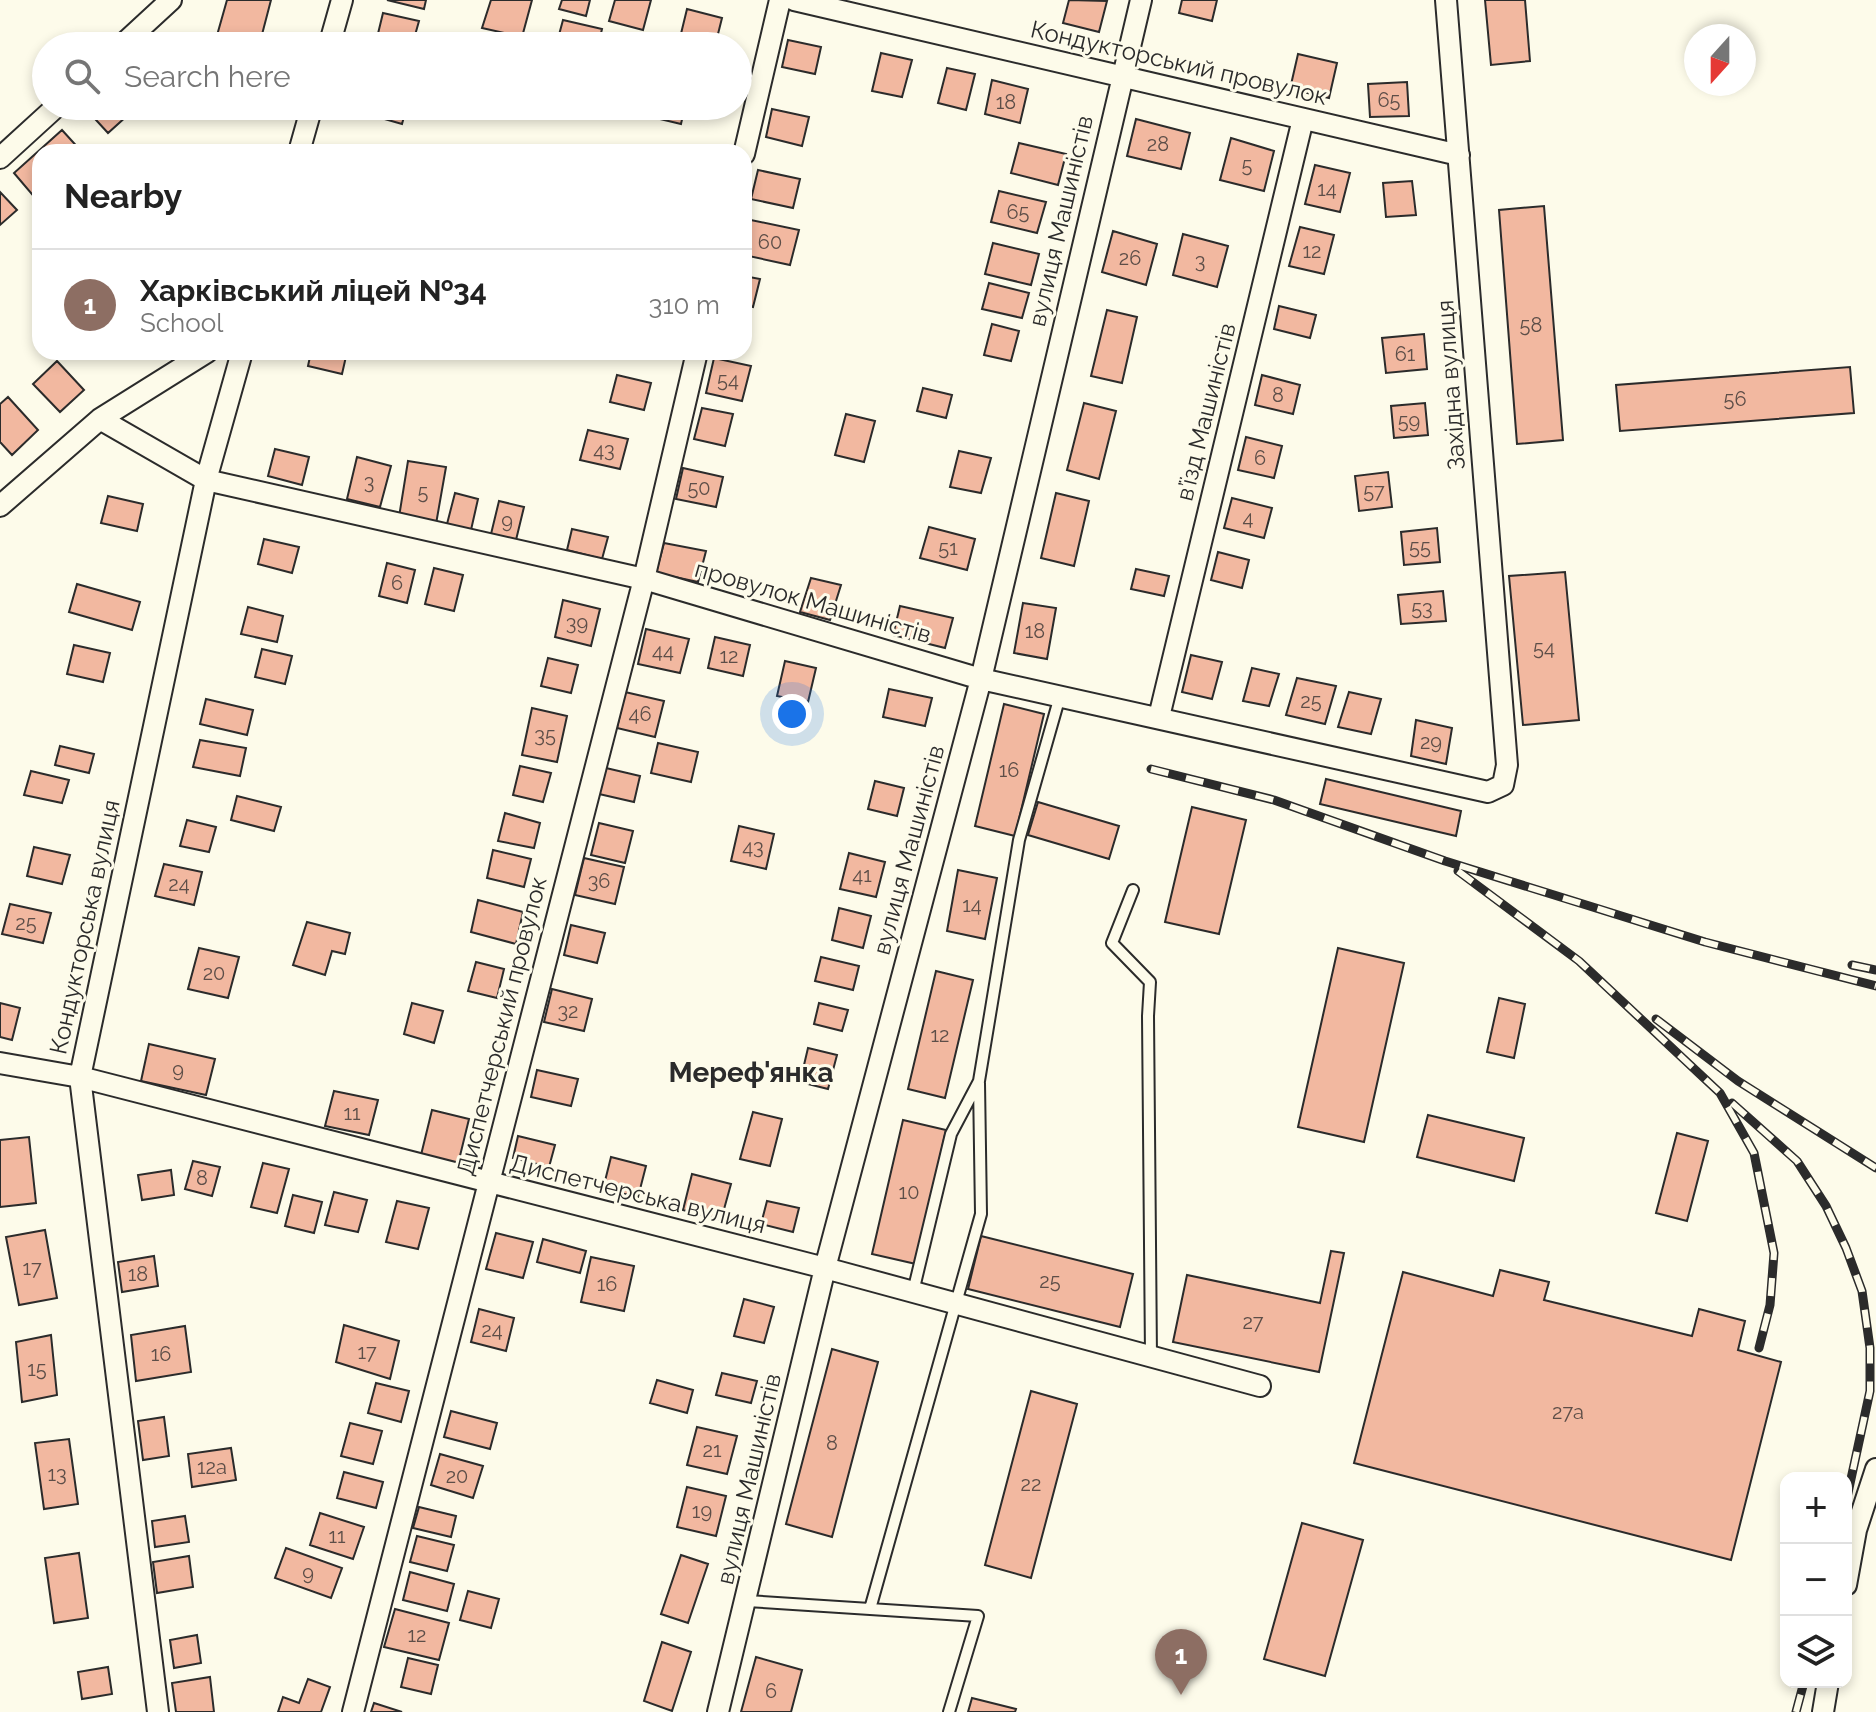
<!DOCTYPE html>
<html lang="en">
<head>
<meta charset="utf-8">
<style>
  body { margin:0; font-family:Raleway,sans-serif; background:#f6f6f6; color:#222 }
  .controls { position:absolute; right:24px; bottom:24px; display:grid; overflow:hidden; border-radius:16px; box-shadow:0 4px 12px #0003 }
  .controls button { width:72px; height:72px; display:grid; place-items:center; padding:0; border:0; border-bottom:2px solid #e0e0e0; background:#fff; color:#222; font:40px sans-serif }
  .compass { position:absolute; left:1684px; top:24px; width:72px; height:72px; border-radius:50%; background:#fff; box-shadow:0 4px 12px #0003; rotate:201deg }
  .you { position:absolute; left:792px; top:714px; width:28px; height:28px; margin:-20px; border:6px solid #fff; border-radius:50%; background:#1a73e8; box-shadow:0 0 0 12px #1a73e833 }
  .badge { display:grid; place-items:center; width:52px; height:52px; border-radius:50%; background:#ea580c; color:#fff; font-size:26px; font-weight:700 }
  .pin { position:absolute; translate:-50% -66px; filter:drop-shadow(0 2px 4px #0008) }
  .pin::after { content:''; position:absolute; top:42px; width:28px; height:24px; background:inherit; clip-path:polygon(0 0,100% 0,50% 100%) }
  .list { margin:0; padding:0; list-style:none }
  h2 { display:flex; justify-content:space-between; align-items:center; height:104px; margin:0; padding:0 32px; font-size:34px }
  h2 small { font-size:26px; font-weight:400; color:#767676 }
  .list li { display:grid; grid-template-columns:52px 1fr auto; gap:24px; align-items:center; box-sizing:border-box; height:112px; padding:0 32px; border-top:2px solid #e0e0e0 }
  .list b { display:block; font-size:30px; white-space:nowrap }
  .list p { margin:0; font-size:26px; white-space:nowrap; color:#767676 }
  .list em { font-size:26px; font-style:normal; color:#767676 }
  .icon { flex:none; width:44px; height:44px; fill:none; stroke:currentColor; stroke-width:2; stroke-linecap:round; stroke-linejoin:round }
  .map { position:relative; flex:none; width:1876px; height:1712px; overflow:hidden }
  .search { position:absolute; background:#fff; box-shadow:0 4px 12px #0003; left:32px; top:32px; width:720px; height:88px; display:flex; align-items:center; gap:20px; box-sizing:border-box; padding:0 28px; border-radius:44px; color:#767676; font-size:30px }
  .panel { position:absolute; background:#fff; box-shadow:0 4px 12px #0003; left:32px; top:144px; width:720px; height:216px; border-radius:24px }
  .map>svg:first-child { display:block }
</style>
</head>
<body>
<div class="map">
<svg width="1876" height="1712" viewBox="0 0 1876 1712">
  <rect width="100%" height="100%" fill="#fdfbea"/>
  <!-- building -->
  <path fill="#f2b8a0" stroke="#2b2b2b" stroke-width="2" d="M227 0H271L259 46H214Z
    M387 0H426L424 9Z
    M491 0H532L522 37 482 28Z
    M562 0H590L586 16 559 9Z
    M615 0H651L643 30 609 21Z
    M1069 0 1107 1 1099 32 1063 23Z
    M1182 0H1217L1212 21 1179 13Z
    M1485 0H1525L1530 61 1491 65Z
    M687 9 722 18 715 46H678Z
    M383 13 419 21 412 46H375Z
    M563 20 602 29 598 46H556Z
    M788 40 821 47 815 74 782 67Z
    M881 53 912 60 902 97 872 91Z
    M1298 54 1337 63 1329 98 1290 89Z
    M947 68 975 74 966 110 938 103Z
    M992 80 1028 89 1020 123 985 114Z
    M1407 82 1409 116 1370 117 1368 84Z
    M87 106H138L108 133 85 108Z
    M354 106H407L402 124 353 110Z
    M641 106H685L681 124 639 114Z
    M772 109 809 117 802 146 766 137Z
    M1136 119 1190 133 1181 169 1127 156Z
    M62 130 82 152H40V196L36 199 14 173Z
    M1231 138 1274 151 1264 191 1220 180Z
    M1019 143 1066 154 1058 185 1011 173Z
    M1315 165 1350 173 1340 212 1305 204Z
    M758 170 800 179 793 208 751 199Z
    M1412 181 1416 215 1386 217 1383 183Z
    M999 191 1046 202 1037 233 991 222Z
    M0 192 17 210 0 225Z
    M1544 206 1563 440 1517 444 1499 210Z
    M746 219 799 230 790 265 744 255Z
    M1300 227 1334 235 1324 274 1289 266Z
    M1113 231 1157 244 1146 285 1102 272Z
    M1183 234 1228 246 1217 287 1173 275Z
    M993 243 1039 254 1031 285 985 274Z
    M744 276 760 279 753 307 744 305Z
    M989 283 1029 293 1022 318 982 309Z
    M1279 306 1316 315 1310 338 1274 329Z
    M1107 310 1137 317 1122 383 1091 376Z
    M744 314 749 316 744 338Z
    M992 324 1019 331 1011 361 984 355Z
    M1424 334 1427 369 1386 373 1382 338Z
    M311 352H347L342 374 308 366Z
    M714 358 751 366 742 401 706 393Z
    M57 361 84 390 60 412 33 384Z
    M1850 367 1854 413 1620 431 1616 385Z
    M617 375 651 383 644 410 610 402Z
    M1262 375 1300 385 1293 414 1255 405Z
    M923 388 952 395 946 418 917 411Z
    M8 397 38 430 12 455 0 442V404Z
    M1084 403 1116 411 1099 479 1067 470Z
    M1425 403 1428 435 1394 438 1391 406Z
    M702 408 733 414 725 446 694 439Z
    M846 414 875 421 864 462 835 455Z
    M588 430 628 439 620 469 580 460Z
    M1246 437 1282 446 1274 478 1238 470Z
    M275 449 309 457 302 485 268 476Z
    M959 451 991 458 981 493 950 487Z
    M357 457 391 466 380 507 347 499Z
    M408 461 446 467 436 524 399 517Z
    M683 468 723 477 716 507 676 499Z
    M1388 472 1392 507 1359 511 1355 476Z
    M455 493 478 499 471 530 447 524Z
    M1056 493 1089 501 1074 566 1041 558Z
    M108 496 143 504 137 531 101 523Z
    M1232 498 1272 508 1264 538 1224 528Z
    M499 501 524 507 516 540 491 534Z
    M929 527 975 539 967 570 920 558Z
    M1437 528 1440 562 1404 565 1401 532Z
    M572 529 608 537 602 559 567 550Z
    M264 539 299 547 292 573 258 564Z
    M664 543 706 551 698 582 656 573Z
    M1218 552 1249 560 1242 588 1211 580Z
    M387 563 415 570 407 603 379 596Z
    M434 568 463 575 454 611 425 604Z
    M1136 569 1169 576 1164 596 1131 589Z
    M1565 572 1579 720 1523 725 1509 576Z
    M811 578 841 585 830 620 800 612Z
    M77 584 140 602 132 630 69 612Z
    M1443 591 1446 621 1401 624 1398 595Z
    M563 600 600 609 591 646 555 637Z
    M1023 603 1056 608 1047 659 1014 653Z
    M900 606 953 618 945 648 893 635Z
    M248 607 283 616 277 642 241 634Z
    M646 629 689 639 680 673 638 664Z
    M715 637 750 645 743 676 708 668Z
    M74 645 110 653 103 682 67 674Z
    M262 649 292 656 285 684 255 677Z
    M1191 655 1222 662 1212 699 1182 692Z
    M548 658 578 665 571 693 541 686Z
    M785 661 816 668 808 702 777 696Z
    M1252 668 1279 674 1269 706 1243 701Z
    M1297 678 1336 686 1325 724 1286 715Z
    M889 689 932 698 925 726 883 717Z
    M625 692 664 701 655 737 617 728Z
    M1349 692 1381 699 1371 734 1338 727Z
    M206 699 253 710 247 735 200 724Z
    M1004 704 1044 714 1015 836 975 826Z
    M532 708 567 716 557 762 522 755Z
    M1416 720 1452 728 1446 764 1411 756Z
    M200 740 246 748 240 776 193 767Z
    M658 743 698 752 691 782 651 773Z
    M60 746 94 754 89 773 55 765Z
    M520 766 551 773 543 802 513 795Z
    M606 768 640 776 634 802 599 794Z
    M31 771 69 780 62 803 24 795Z
    M1326 779 1461 811 1456 836 1320 804Z
    M875 781 904 788 897 816 868 809Z
    M237 796 281 807 274 831 231 820Z
    M1038 802 1119 826 1109 859 1028 835Z
    M1192 807 1246 820 1219 934 1165 922Z
    M505 813 540 823 534 848 498 841Z
    M187 820 216 827 209 852 180 846Z
    M599 823 633 831 625 863 591 855Z
    M739 826 774 834 766 869 731 861Z
    M34 847 70 855 62 884 27 876Z
    M493 850 531 859 524 887 487 878Z
    M849 853 885 862 876 897 840 889Z
    M584 858 624 867 615 904 575 895Z
    M164 864 202 872 194 905 155 896Z
    M958 870 997 878 985 939 947 931Z
    M478 900 523 912 516 944 471 932Z
    M10 904 51 913 43 943 2 934Z
    M839 908 871 916 863 948 832 940Z
    M307 922 350 933 345 954 332 951 325 975 293 965Z
    M571 925 605 933 597 963 564 955Z
    M199 948 239 957 228 998 188 989Z
    M1338 948 1404 963 1364 1142 1298 1127Z
    M821 957 859 966 853 990 815 981Z
    M476 962 504 969 497 998 468 991Z
    M936 971 973 980 945 1098 908 1089Z
    M552 989 592 999 584 1031 544 1022Z
    M1499 998 1525 1004 1514 1058 1487 1052Z
    M0 1003 20 1008 12 1040 0 1037Z
    M412 1003 443 1011 434 1043 404 1034Z
    M819 1003 848 1010 842 1031 814 1024Z
    M149 1044 215 1059 206 1095 141 1081Z
    M808 1048 837 1055 828 1089 800 1082Z
    M537 1070 578 1079 571 1106 531 1097Z
    M334 1091 378 1100 369 1135 325 1126Z
    M432 1110 469 1119 458 1164 421 1155Z
    M753 1112 782 1119 770 1166 740 1159Z
    M1428 1115 1524 1138 1514 1181 1417 1157Z
    M903 1120 946 1130 916 1264 872 1254Z
    M1677 1133 1708 1141 1687 1221 1656 1213Z
    M518 1136 555 1145 549 1167 513 1158Z
    M29 1137 36 1203 0 1207V1140Z
    M611 1157 646 1166 638 1197 603 1189Z
    M193 1161 220 1167 212 1196 185 1189Z
    M263 1163 289 1169 277 1213 251 1207Z
    M171 1170 174 1195 142 1200 138 1175Z
    M692 1174 731 1184 721 1220 683 1210Z
    M334 1192 367 1200 358 1232 325 1225Z
    M293 1195 322 1202 314 1233 285 1226Z
    M397 1201 429 1208 418 1249 386 1242Z
    M767 1201 799 1208 793 1232 761 1224Z
    M45 1230 57 1298 19 1305 6 1237Z
    M496 1233 533 1242 523 1278 486 1269Z
    M981 1236 1133 1274 1120 1327 968 1289Z
    M543 1239 586 1251 580 1273 537 1262Z
    M1331 1251 1344 1253 1319 1372 1173 1342 1187 1275 1320 1303Z
    M154 1256 158 1286 122 1292 118 1262Z
    M591 1257 634 1266 624 1311 581 1302Z
    M1500 1270 1549 1282 1544 1300 1692 1336 1699 1309 1745 1321 1738 1350 1781 1362 1731 1560 1354 1463 1403 1272 1493 1296Z
    M744 1299 774 1307 764 1343 734 1336Z
    M479 1309 514 1318 506 1351 471 1342Z
    M344 1325 399 1341 390 1379 336 1362Z
    M185 1326 191 1372 136 1381 131 1335Z
    M51 1335 57 1395 22 1402 16 1342Z
    M832 1349 878 1362 832 1537 786 1524Z
    M722 1373 757 1381 751 1403 716 1395Z
    M657 1380 693 1390 687 1413 650 1403Z
    M376 1383 409 1391 401 1422 368 1413Z
    M1031 1391 1077 1404 1031 1578 985 1565Z
    M451 1411 497 1423 490 1449 444 1437Z
    M164 1417 169 1456 143 1460 138 1421Z
    M350 1423 382 1431 373 1464 341 1456Z
    M697 1427 737 1436 727 1474 687 1465Z
    M69 1439 78 1504 44 1509 35 1443Z
    M231 1448 236 1480 192 1487 188 1454Z
    M440 1454 483 1466 473 1498 431 1485Z
    M344 1472 383 1482 376 1508 337 1498Z
    M687 1487 726 1496 716 1536 677 1527Z
    M419 1507 456 1516 451 1537 413 1528Z
    M320 1513 364 1527 353 1559 310 1545Z
    M185 1516 189 1542 155 1547 152 1521Z
    M1302 1523 1363 1540 1325 1676 1264 1659Z
    M417 1536 454 1545 447 1571 410 1562Z
    M286 1548 342 1568 331 1598 275 1578Z
    M79 1553 88 1618 54 1623 45 1558Z
    M681 1555 708 1564 688 1623 661 1614Z
    M189 1556 193 1587 157 1593 153 1562Z
    M410 1572 454 1584 447 1611 403 1600Z
    M468 1591 499 1599 491 1628 460 1620Z
    M395 1609 449 1623 439 1660 384 1647Z
    M197 1635 201 1663 174 1668 170 1640Z
    M662 1642 691 1652 672 1711 644 1701Z
    M756 1657 802 1670 791 1712H741Z
    M408 1658 438 1665 431 1694 401 1687Z
    M108 1667 112 1694 82 1699 78 1672Z
    M210 1677 214 1712H176L172 1683Z
    M308 1679 330 1687 321 1712H278L283 1697 299 1703Z
    M972 1698 1016 1709 1015 1712H968Z
    M374 1703 402 1712H371Z"/>
  <g fill="none" stroke-linecap="round" stroke-linejoin="round">
    <!-- service casing -->
    <g stroke="#2b2b2b" stroke-width="14">
      <path id="service" d="M1133 890 1112 943 1150 982 1148 1016 1151 1357
        M913 1292 951 1134 979 1081 1019 840 1060 696
        M747 1601 978 1616 949 1712
        M870 1609 981 1214 979 1083"/>
    </g>
    <!-- minor casing -->
    <g stroke="#2b2b2b" stroke-width="24">
      <path id="minor" d="M794 0 1459 155
        M121 46 171 0
        M329 46 342 0
        M299 152 312 106
        M744 154 780 0
        M0 158 57 106
        M100 419 206 480 644 579 981 679 1488 792 1503 785 1507 765 1446 0
        M0 506 100 419 207 352
        M1159 717 1303 119
        M0 1063 80 1077 825 1268 1260 1386
        M1846 1585 1856 1530 1876 1469
        M158 1712 80 1077 206 480 242 352
        M353 1712 644 579 697 352
        M718 1712 825 1268 981 679 1141 0
        M1823 1712 1828 1682"/>
    </g>
    <!-- service -->
    <use href="#service" stroke="#fdfbea" stroke-width="10"/>
    <!-- minor -->
    <use href="#minor" stroke="#fdfbea" stroke-width="20"/>
    <!-- rail casing -->
    <g stroke="#2b2b2b" stroke-width="9">
      <path id="rail" d="M1151 769 1274 800 1445 861 1705 942 1876 986
        M1458 871 1579 961 1720 1093 1754 1153 1774 1253 1770 1305 1759 1348
        M1852 965 1876 970
        M1656 1019 1738 1081 1876 1168
        M1732 1103 1797 1161 1826 1206 1846 1248 1862 1291 1870 1348V1391L1846 1502
        M1796 1712 1804 1682"/>
    </g>
    <!-- rail -->
    <use href="#rail" stroke="#fdfbea" stroke-width="6" stroke-dasharray="18" stroke-linecap="butt"/>
  </g>
  <g text-anchor="middle" stroke-width="6" stroke-linejoin="round" paint-order="stroke">
    <!-- number labels -->
    <g font-size="20" fill="#5d4e48">
      <text x="1389" y="107">65</text>
      <text x="1006" y="109">18</text>
      <text x="1158" y="151">28</text>
      <text x="1247" y="172">5</text>
      <text x="1327" y="196">14</text>
      <text x="1018" y="219">65</text>
      <text x="770" y="249">60</text>
      <text x="1312" y="258">12</text>
      <text x="1130" y="265">26</text>
      <text x="1200" y="268">3</text>
      <text x="1531" y="332">58</text>
      <text x="1405" y="361">61</text>
      <text x="728" y="387">54</text>
      <text x="1278" y="402">8</text>
      <text x="1735" y="406">56</text>
      <text x="1409" y="428">59</text>
      <text x="604" y="457">43</text>
      <text x="1260" y="465">6</text>
      <text x="369" y="489">3</text>
      <text x="699" y="495">50</text>
      <text x="1374" y="498">57</text>
      <text x="423" y="499">5</text>
      <text x="1248" y="525">4</text>
      <text x="507" y="528">9</text>
      <text x="1420" y="554">55</text>
      <text x="948" y="555">51</text>
      <text x="397" y="590">6</text>
      <text x="1422" y="615">53</text>
      <text x="577" y="630">39</text>
      <text x="1035" y="638">18</text>
      <text x="1544" y="655">54</text>
      <text x="663" y="658">44</text>
      <text x="729" y="663">12</text>
      <text x="1311" y="708">25</text>
      <text x="640" y="721">46</text>
      <text x="545" y="742">35</text>
      <text x="1431" y="749">29</text>
      <text x="1009" y="777">16</text>
      <text x="753" y="854">43</text>
      <text x="862" y="882">41</text>
      <text x="599" y="888">36</text>
      <text x="179" y="891">24</text>
      <text x="972" y="912">14</text>
      <text x="26" y="930">25</text>
      <text x="214" y="980">20</text>
      <text x="568" y="1018">32</text>
      <text x="940" y="1042">12</text>
      <text x="178" y="1077">9</text>
      <text x="352" y="1120">11</text>
      <text x="202" y="1185">8</text>
      <text x="909" y="1199">10</text>
      <text x="32" y="1275">17</text>
      <text x="138" y="1281">18</text>
      <text x="1050" y="1288">25</text>
      <text x="607" y="1291">16</text>
      <text x="1253" y="1329">27</text>
      <text x="492" y="1337">24</text>
      <text x="367" y="1359">17</text>
      <text x="161" y="1361">16</text>
      <text x="37" y="1376">15</text>
      <text x="1568" y="1419">27а</text>
      <text x="832" y="1450">8</text>
      <text x="712" y="1457">21</text>
      <text x="212" y="1474">12а</text>
      <text x="57" y="1481">13</text>
      <text x="457" y="1483">20</text>
      <text x="1031" y="1491">22</text>
      <text x="702" y="1518">19</text>
      <text x="337" y="1543">11</text>
      <text x="308" y="1580">9</text>
      <text x="417" y="1642">12</text>
      <text x="771" y="1698">6</text>
    </g>
    <!-- street labels -->
    <g font-size="24" fill="#2b2b2b" stroke="#fdfbea">
      <text transform="translate(1179 63) rotate(13)" y="8">Кондукторський провулок</text>
      <text transform="translate(1061 221) rotate(-77)" y="8">вулиця Машиністів</text>
      <text transform="translate(1451 385) rotate(-94)" y="8">Західна вулиця</text>
      <text transform="translate(1206 412) rotate(-76)" y="8">в’їзд Машиністів</text>
      <text transform="translate(813 602) rotate(16)" y="8">провулок Машиністів</text>
      <text transform="translate(909 850) rotate(-75)" y="8">вулиця Машиністів</text>
      <text transform="translate(85 927) rotate(-78)" y="8">Кондукторська вулиця</text>
      <text transform="translate(502 1026) rotate(-76)" y="8">Диспетчерський провулок</text>
      <text transform="translate(638 1194) rotate(14)" y="8">Диспетчерська вулиця</text>
      <text transform="translate(749 1479) rotate(-77)" y="8">вулиця Машиністів</text>
    </g>
    <!-- quarter labels -->
    <g font-size="28" font-weight="bold" fill="#2b2b2b" stroke="#fdfbea">
      <text x="751" y="1082">Мереф'янка</text>
    </g>
  </g>
</svg>
<div class="controls">
<button>+</button>
<button>−</button>
<button><svg class="icon" aria-label="layers" viewBox="0 0 24 24"><path d="M12 4l9 5-9 5-9-5zM3 14l9 5 9-5"/></svg></button>
</div>
<svg class="compass" viewBox="-18 -18 36 36"><path d="M0-13l5 13h-10z" fill="#e53935"/><path d="M0 13l5-13h-10z" fill="#767676"/></svg>
<div class="you"></div>
<div class="pin badge" style="left:1181px;top:1695px;background:#8d6e63">1</div>
<div class="search"><svg class="icon" aria-label="search" viewBox="0 0 24 24"><circle cx="10" cy="10" r="6"/><path d="M15 15l6 6"/></svg>Search here</div>
<section class="panel">
<h2>Nearby<small></small></h2>
<ul class="list">
<li><span class="badge" style="background:#8d6e63">1</span><div><b>Харківський ліцей №34</b><p>School</p></div><em>310 m</em></li>
</ul>
</section>
</div>
</body>
</html>
